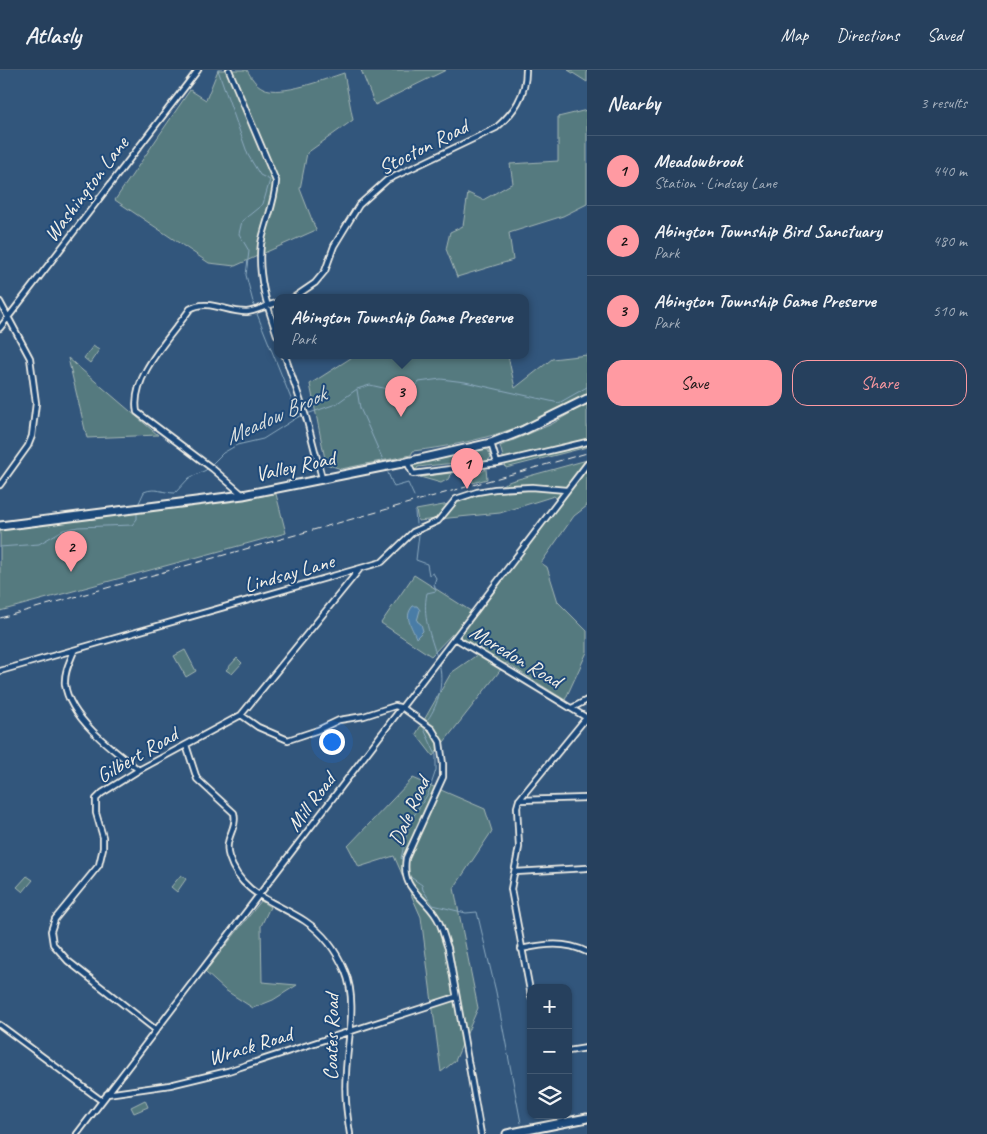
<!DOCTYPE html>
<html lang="en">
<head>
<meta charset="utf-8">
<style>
  body { margin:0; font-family:Caveat,sans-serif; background:#324b66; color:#f1f3f6 }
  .controls { position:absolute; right:15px; bottom:15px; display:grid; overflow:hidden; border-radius:10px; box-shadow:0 1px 4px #0004 }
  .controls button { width:45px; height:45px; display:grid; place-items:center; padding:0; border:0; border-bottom:1px solid #425972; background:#26405d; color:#f1f3f6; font:25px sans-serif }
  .you { position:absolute; left:331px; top:671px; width:18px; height:18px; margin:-12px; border:4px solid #fff; border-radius:50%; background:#1a73e8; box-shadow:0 0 0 8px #1a73e833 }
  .badge { display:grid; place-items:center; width:32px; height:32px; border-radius:50%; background:#ff9aa2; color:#111; font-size:16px; font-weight:700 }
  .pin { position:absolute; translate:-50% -41px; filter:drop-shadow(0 1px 2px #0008) }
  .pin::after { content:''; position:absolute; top:26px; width:18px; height:15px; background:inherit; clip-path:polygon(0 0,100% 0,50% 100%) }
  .popup { position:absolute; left:274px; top:224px; width:255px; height:65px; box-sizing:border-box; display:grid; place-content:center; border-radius:10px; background:#26405d; filter:drop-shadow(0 1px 4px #0005); font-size:16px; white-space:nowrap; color:#a4afbc }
  .popup b { font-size:19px; color:#f1f3f6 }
  .popup::after { content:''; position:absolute; left:50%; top:100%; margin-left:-10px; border:10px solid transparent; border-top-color:#26405d }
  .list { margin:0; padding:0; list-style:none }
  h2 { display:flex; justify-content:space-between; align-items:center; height:65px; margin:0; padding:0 20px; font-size:21px }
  h2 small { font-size:16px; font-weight:400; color:#a4afbc }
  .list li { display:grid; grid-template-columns:32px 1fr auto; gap:15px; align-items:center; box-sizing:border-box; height:70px; padding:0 20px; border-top:1px solid #425972 }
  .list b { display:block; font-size:19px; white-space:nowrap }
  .list p { margin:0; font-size:16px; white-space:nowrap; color:#a4afbc }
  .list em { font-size:16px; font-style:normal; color:#a4afbc }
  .actions { display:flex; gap:10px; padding:15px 20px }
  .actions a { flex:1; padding:11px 0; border:1px solid #ff9aa2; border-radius:15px; text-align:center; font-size:18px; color:#ff9aa2 }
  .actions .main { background:#ff9aa2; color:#111 }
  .icon { flex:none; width:28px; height:28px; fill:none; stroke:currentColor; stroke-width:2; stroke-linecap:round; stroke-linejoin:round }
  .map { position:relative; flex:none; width:587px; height:1064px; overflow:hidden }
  header { display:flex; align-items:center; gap:30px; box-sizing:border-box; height:70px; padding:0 25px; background:#26405d; border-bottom:1px solid #425972 }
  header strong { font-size:24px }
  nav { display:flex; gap:28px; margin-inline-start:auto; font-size:18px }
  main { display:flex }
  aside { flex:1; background:#26405d }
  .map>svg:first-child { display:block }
</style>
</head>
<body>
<header>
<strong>Atlasly</strong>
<nav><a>Map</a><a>Directions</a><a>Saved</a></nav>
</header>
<main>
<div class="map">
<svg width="587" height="1064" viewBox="0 0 587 1064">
  <rect width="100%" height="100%" fill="#32567c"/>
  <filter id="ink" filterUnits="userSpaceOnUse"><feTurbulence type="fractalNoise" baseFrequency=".02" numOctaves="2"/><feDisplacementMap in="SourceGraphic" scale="10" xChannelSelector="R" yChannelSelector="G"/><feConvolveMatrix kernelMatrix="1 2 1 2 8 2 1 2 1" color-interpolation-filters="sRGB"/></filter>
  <g filter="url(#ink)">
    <!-- green -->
    <path fill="#557a7f" stroke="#a4b6b4" d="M218 0H247C251 7 255 14 263 18 281 27 325 9 344 3L353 50 307 83 300 119 316 160 235 196 209 193 115 130 190 20 206 30Z
      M361 0H446L375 35Z
      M568 0H587V12Z
      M587 40V134L563 146 509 163 513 190 457 207 446 179 450 162 463 156 468 123 483 130 513 113 510 94 558 91V47Z
      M93 276 99 280 90 293 84 288Z
      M587 285V325C529 357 479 373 413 381L411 385 341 399 326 394 310 314 354 286H508L515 318 552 289Z
      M68 288 158 365 87 368Z
      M587 333V377L506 398 500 376 552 354Z
      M484 379 488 380 491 387 487 392 484 393 481 390 418 397 416 400 413 397 415 394Z
      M587 390V436L574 446 541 493 547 497 558 532 587 561V582L565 630 506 593 433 686 416 664 451 603 484 580 453 563 431 586 381 553 414 505 477 545 560 431 554 426 500 443 418 451 416 440 460 432 511 411Z
      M486 399 487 409 473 413 472 408Z
      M451 403 450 408 441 413 420 407Z
      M276 424 286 463 0 541V460Z
      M185 580 196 601 186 607 174 586Z
      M237 588 242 593 232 604 226 600Z
      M413 708 485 739 492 761 454 818 478 938 455 991 441 1002 421 847 394 786 359 797 348 776Z
      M181 805 186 809 177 822 171 817Z
      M27 806 33 810 23 822 17 817Z
      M261 831 270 837 261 856 262 912 297 915 273 930 253 938 225 920 205 902Z
      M145 1030 148 1037 134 1043 131 1037Z"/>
    <!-- water -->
    <path fill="#487ca6" stroke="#8dabc0" d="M413 536H417L420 540 417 551 421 554 423 561 416 568C412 556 403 547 413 536Z"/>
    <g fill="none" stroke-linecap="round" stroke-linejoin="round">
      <!-- stream -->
      <path stroke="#8dabc0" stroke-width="1" d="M218 0 248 85 260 105 270 110 263 134 242 151 239 164 249 181 246 205 254 236
        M257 244 298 346
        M357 320 360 338 383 390
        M388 403 394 417 408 413 414 426
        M138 435 144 422C156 417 163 423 175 423L189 408 206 400 223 383 237 375 263 369 298 347 336 334 357 319 370 315 405 323 413 321 419 312 441 309 465 312 559 333 587 317
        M415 442 416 454
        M419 465 416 490 427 494 429 505 433 503 436 508 434 514 436 521 427 523C422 546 430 565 437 587
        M0 477 39 474 63 460 78 457 132 455 137 449V441
        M428 649C439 634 444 612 439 593
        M403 791 401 788 409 753 428 724 436 700V685L424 659
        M407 796 409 806 422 815 423 820 433 835 466 843 477 842 496 922 521 1053"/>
      <!-- street casing -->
      <g stroke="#f4f1e8" stroke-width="8">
        <path id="street" d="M229 0 276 111C275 133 265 153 261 174 257 205 267 236 277 265
          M293 228 315 213 325 201 334 176 359 135 387 110 496 58C514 42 526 26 526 0
          M0 232 30 288 36 333 32 366 28 376 0 415
          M0 258 198 0
          M285 286 306 347 322 408
          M491 373 497 393
          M407 392 413 404 497 393 587 372
          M243 425 213 399 137 342C130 306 171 267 190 239 208 228 227 243 247 242 257 241 267 235 277 233
          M455 568 587 648
          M74 581C70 591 64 602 65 614 69 648 114 681 139 700
          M0 601 382 492 413 462 438 451 456 429 477 422 495 419 532 417 566 420
          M572 638 587 630
          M241 645 258 657 288 670 318 660 339 650 364 646 395 636 403 638 432 659 440 672 443 694V707L406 788C401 821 422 823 437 848 442 856 444 868 448 878L481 1064
          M186 675 197 709 234 743C238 759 223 768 229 787 241 825 276 832 305 851 323 863 337 882 345 901 358 932 347 971 346 1003 344 1024 347 1044 350 1064
          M519 730 587 728
          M515 802 587 798
          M521 879C545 874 565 871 587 882
          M531 926 511 819 519 777 517 737 519 730 586 648
          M0 955 102 1031
          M156 960 68 891 53 874 51 861 55 849 99 795 103 778V767L96 743V729L102 723 139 700 241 645 359 500
          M568 981 587 978
          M107 1024 170 1015 228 1001 456 927
          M77 1064 587 394"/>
      </g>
      <!-- secondary casing -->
      <g stroke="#f4f1e8" stroke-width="11">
        <path id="secondary" d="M0 456 243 425 407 392 491 373 524 360 587 329
          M507 1064 587 1048"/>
      </g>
      <!-- street -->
      <use href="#street" stroke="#1f4a7a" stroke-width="4.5"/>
      <!-- secondary -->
      <use href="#secondary" stroke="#1f4a7a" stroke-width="7"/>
      <!-- rail -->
      <path stroke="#f4f1e8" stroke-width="1" stroke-dasharray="8 4" stroke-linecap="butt" d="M0 548 587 383"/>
    </g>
  </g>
  <g text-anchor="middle" stroke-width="4" stroke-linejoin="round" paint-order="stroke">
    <!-- street labels -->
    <g font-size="21" fill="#f4f1e8" stroke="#1f4a7a">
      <text transform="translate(423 77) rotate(-27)" y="7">Stocton Road</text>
      <text transform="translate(86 119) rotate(-53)" y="7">Washington Lane</text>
      <text transform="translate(295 396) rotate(-12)" y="7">Valley Road</text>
      <text transform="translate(289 503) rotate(-16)" y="7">Lindsay Lane</text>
      <text transform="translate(516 586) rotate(31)" y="7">Moredon Road</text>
      <text transform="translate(137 685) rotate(-30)" y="7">Gilbert Road</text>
      <text transform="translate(311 732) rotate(-53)" y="7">Mill Road</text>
      <text transform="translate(409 741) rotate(-66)" y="7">Dale Road</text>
      <text transform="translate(331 967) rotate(-89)" y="7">Coates Road</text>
      <text transform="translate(250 976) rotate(-17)" y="7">Wrack Road</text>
    </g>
    <!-- water labels -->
    <g font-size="22" font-style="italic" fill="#dadfde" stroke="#1f4a7a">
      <text transform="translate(275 345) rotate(-25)" y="8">Meadow Brook</text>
    </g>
  </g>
</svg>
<div class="controls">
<button>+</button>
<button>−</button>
<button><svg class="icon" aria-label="layers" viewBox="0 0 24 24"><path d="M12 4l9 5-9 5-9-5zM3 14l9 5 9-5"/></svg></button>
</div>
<div class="you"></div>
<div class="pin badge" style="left:467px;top:419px">1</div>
<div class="pin badge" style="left:71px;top:502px">2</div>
<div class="pin badge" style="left:401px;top:347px">3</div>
<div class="popup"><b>Abington Township Game Preserve</b>Park</div>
</div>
<aside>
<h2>Nearby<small>3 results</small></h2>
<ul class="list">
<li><span class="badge">1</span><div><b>Meadowbrook</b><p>Station · Lindsay Lane</p></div><em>440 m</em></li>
<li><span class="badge">2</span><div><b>Abington Township Bird Sanctuary</b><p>Park</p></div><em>480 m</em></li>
<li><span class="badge">3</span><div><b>Abington Township Game Preserve</b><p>Park</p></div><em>510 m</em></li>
</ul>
<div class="actions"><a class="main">Save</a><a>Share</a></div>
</aside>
</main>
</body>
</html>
